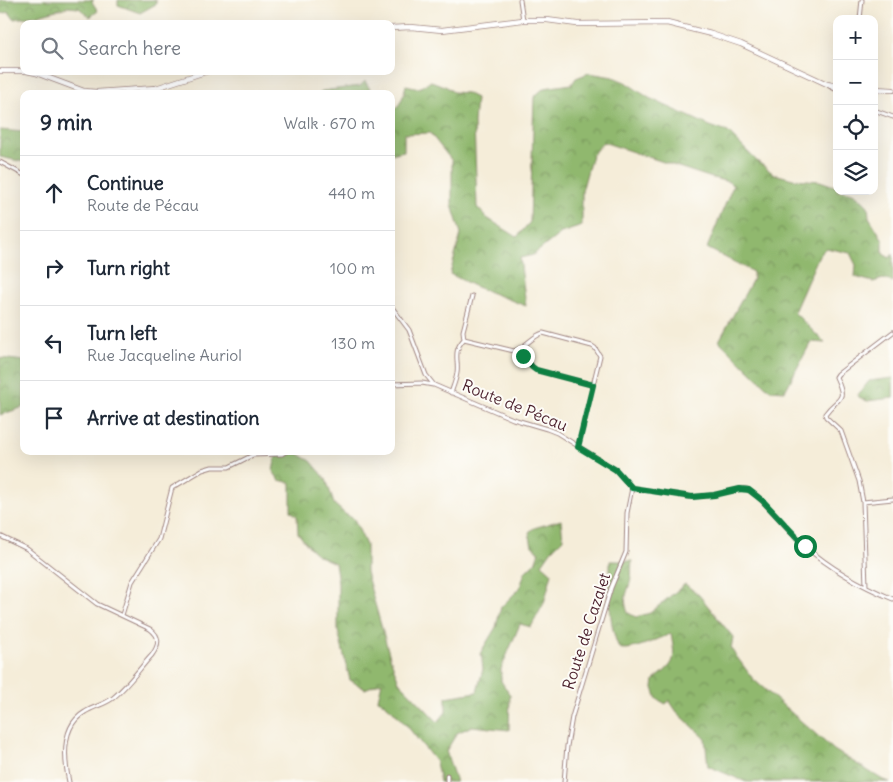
<!DOCTYPE html>
<html lang="en">
<head>
<meta charset="utf-8">
<style>
  body { margin:0; font-family:Delius,sans-serif; background:#f2f2f3; color:#1f2937 }
  .controls { position:absolute; right:15px; top:15px; display:grid; overflow:hidden; border-radius:10px; box-shadow:0 5px 20px #0002 }
  .controls button { width:45px; height:45px; display:grid; place-items:center; padding:0; border:0; border-bottom:1px solid #e0e1e3; background:#fff; color:#1f2937; font:25px sans-serif }
  .stop { position:absolute; width:15px; height:15px; margin:-11px; border:4px solid #0b8043; border-radius:50%; background:#fff }
  .stop.end { background:#0b8043; border-color:#fff; box-shadow:0 1px 5px #0008 }
  .list { margin:0; padding:0; list-style:none }
  h2 { display:flex; justify-content:space-between; align-items:center; height:65px; margin:0; padding:0 20px; font-size:21px }
  h2 small { font-size:16px; font-weight:400; color:#747a83 }
  .list li { display:grid; grid-template-columns:32px 1fr auto; gap:15px; align-items:center; box-sizing:border-box; height:75px; padding:0 20px; border-top:1px solid #e0e1e3 }
  .list b { display:block; font-size:19px; white-space:nowrap }
  .list p { margin:0; font-size:16px; white-space:nowrap; color:#747a83 }
  .list em { font-size:16px; font-style:normal; color:#747a83 }
  .icon { flex:none; width:28px; height:28px; fill:none; stroke:currentColor; stroke-width:2; stroke-linecap:round; stroke-linejoin:round }
  .map { position:relative; flex:none; width:893px; height:782px; overflow:hidden }
  .search { position:absolute; background:#fff; box-shadow:0 5px 20px #0002; left:20px; top:20px; width:375px; height:55px; display:flex; align-items:center; gap:12px; box-sizing:border-box; padding:0 18px; border-radius:10px; color:#747a83; font-size:19px }
  .panel { position:absolute; background:#fff; box-shadow:0 5px 20px #0002; left:20px; top:90px; width:375px; height:365px; border-radius:10px }
  .map>svg:first-child { display:block }
</style>
</head>
<body>
<div class="map">
<svg width="893" height="782" viewBox="0 0 893 782">
  <defs>
    <pattern id="forest-crowns" width="20" height="18" patternUnits="userSpaceOnUse" patternTransform="scale(1.25)"><rect width="20" height="18" fill="#90b86e"/><path d="M2 6a3 3 0 1 1 6 0M12 15a3 3 0 1 1 6 0" fill="none" stroke="#78955b"/></pattern>
  </defs>
  <rect width="100%" height="100%" fill="#fdfcf7"/>
  <filter id="ink" filterUnits="userSpaceOnUse"><feTurbulence type="fractalNoise" baseFrequency=".02" numOctaves="2"/><feDisplacementMap in="SourceGraphic" scale="10" xChannelSelector="R" yChannelSelector="G"/><feConvolveMatrix kernelMatrix="1 2 1 2 8 2 1 2 1" color-interpolation-filters="sRGB"/></filter>
  <filter id="wash" filterUnits="userSpaceOnUse"><feTurbulence type="fractalNoise" baseFrequency=".0096" numOctaves="4" result="noise"/><feDisplacementMap in="SourceGraphic" scale="20" xChannelSelector="R" yChannelSelector="G"/><feGaussianBlur stdDeviation="1.12" result="paint"/><feColorMatrix in="noise" values="0 0 0 0 0 0 0 0 0 0 0 0 0 0 0 0 0 1.4 0 .05"/><feComposite in="paint" operator="in"/></filter>
  <g filter="url(#wash)">
    <rect width="100%" height="100%" fill="#f5edd9"/>
    <!-- forest -->
    <path fill="url(#forest-crowns)" stroke="#6d6c4c" d="M0 0H94L92 2 98 11 90 17 79 8 67 7 35 16 14 19 9 12 0 14Z
      M118 0H156V4L140 13 118 5Z
      M589 73 613 77 625 82 649 98 710 126 728 132 757 161 774 174 793 179 820 181 837 187V191C854 191 856 194 868 206L869 217 883 240V254L890 258 893 254V282L883 279 873 282 855 277 856 265 850 253 826 248 819 255 794 312 825 343 811 342 785 391 770 390 719 341 753 279V272L707 248 733 186 729 182 709 177 603 142 592 155 582 191V226L561 233 533 255 520 258 526 306 474 286 450 274 461 234 452 205V161L430 133 404 134V151L391 154V110C402 107 403 95 406 85L419 88 431 81 447 87 453 92 466 93 476 98 474 123 477 207 487 218 517 237 530 222 534 97 544 88 572 84 576 78Z
      M365 81 373 94H320L322 91 360 86Z
      M0 130 24 132V162L0 157Z
      M0 358 24 361V407L0 415Z
      M893 378V398L867 401 857 396 869 381Z
      M293 451 311 461 326 479 334 504 345 514 354 519 366 545V572L390 657 399 682 438 722 446 712V697L477 692 483 669 481 652 496 627 501 607 520 588 525 572 536 561 539 552 532 546 529 532 534 528 561 520 563 539 551 551 542 564 552 573 544 603 531 627 520 624 501 669V681L510 695 509 730 472 726 457 733 446 751 456 782H440L436 762 408 727 391 709 378 699 382 682 365 689 350 680 338 631V582L335 563 319 556 309 547 298 533 297 516 291 511V483L279 480 273 471 276 456Z
      M610 561H632C631 569 632 579 629 586 625 597 624 602 628 613L636 617 650 613 685 584 699 595 733 637 731 649 753 679 834 750 883 780 890 782H746L708 766 705 738 677 712 669 700 666 704 657 699 653 688 654 680C676 662 676 662 671 634 659 638 630 653 619 648 607 621 610 590 610 561Z"/>
  </g>
  <g filter="url(#ink)">
    <g fill="none" stroke-linecap="round" stroke-linejoin="round">
      <!-- minor casing -->
      <g stroke="#a08682" stroke-width="5">
        <path id="minor" d="M520 0 523 20
          M860 19 862 0
          M829 86 837 90
          M874 110 893 117
          M0 162 24 175
          M391 306 409 330 426 375 434 385 513 419 547 429 557 433 616 470 632 488 692 497 714 495 740 489H747L757 496C774 512 789 531 806 547 831 569 862 586 893 599
          M464 339 463 331 472 296
          M519 350 532 367 536 370 593 385
          M391 384 422 383 433 385
          M451 393C453 387 456 380 457 373 459 360 452 352 464 339L514 351C525 348 532 336 543 333L592 346 595 348 600 356 578 447
          M863 502 893 499
          M0 536 27 549 97 604 150 629C161 637 159 645 152 655 139 669 128 686 113 698 104 705 94 706 85 712 61 726 64 759 69 782
          M866 586 863 502 859 481 841 431 826 417 825 414C838 396 848 403 836 377L838 374 893 332
          M122 615 132 582 159 539 172 488 202 470 212 467H229L253 455 282 454 287 451
          M447 775V782
          M564 782 567 746 572 717 611 588 626 552 627 513 632 488"/>
      </g>
      <!-- tertiary casing -->
      <g stroke="#a08682" stroke-width="6">
        <path id="tertiary" d="M391 28 411 27 442 30 523 20H547L577 24 667 23 711 34 741 44 827 84 837 86
          M0 71H24
          M26 71 36 73 84 91 97 92 156 88 208 71
          M874 89 893 90"/>
      </g>
      <!-- minor -->
      <use href="#minor" stroke="#fff" stroke-width="3"/>
      <!-- tertiary -->
      <use href="#tertiary" stroke="#fff" stroke-width="4.5"/>
    </g>
  </g>
  <g fill="none" stroke-linecap="round" stroke-linejoin="round" filter="url(#ink)">
    <!-- route -->
    <path stroke="#0b8043" stroke-width="6" d="M523 356 532 367 536 370 593 385 578 447 616 470 632 488 692 497 714 495 740 489 749 490 763 501 805 546"/>
  </g>
  <g text-anchor="middle" stroke-width="4" stroke-linejoin="round" paint-order="stroke">
    <!-- street labels -->
    <g font-size="16" fill="#4a1f2b" stroke="#fdfcf7">
      <text transform="translate(515 405) rotate(22)" y="6">Route de Pécau</text>
      <text transform="translate(586 631) rotate(-72)" y="6">Route de Cazalet</text>
    </g>
  </g>
</svg>
<div class="controls">
<button>+</button>
<button>−</button>
<button><svg class="icon" aria-label="locate" viewBox="0 0 24 24"><circle cx="12" cy="12" r="6"/><path d="M12 2v4M12 18v4M2 12h4M18 12h4"/></svg></button>
<button><svg class="icon" aria-label="layers" viewBox="0 0 24 24"><path d="M12 4l9 5-9 5-9-5zM3 14l9 5 9-5"/></svg></button>
</div>
<div class="stop" style="left:805px;top:546px"></div>
<div class="stop end" style="left:523px;top:356px"></div>
<div class="search"><svg class="icon" aria-label="search" viewBox="0 0 24 24"><circle cx="10" cy="10" r="6"/><path d="M15 15l6 6"/></svg>Search here</div>
<section class="panel">
<h2>9 min<small>Walk · 670 m</small></h2>
<ul class="list">
<li><svg class="icon" aria-label="ahead" viewBox="0 0 24 24"><path d="M12 20V5M6 11l6-6 6 6"/></svg><div><b>Continue</b><p>Route de Pécau</p></div><em>440 m</em></li>
<li><svg class="icon" aria-label="right" viewBox="0 0 24 24"><path d="M7 20v-9h11M14 6l5 5-5 5"/></svg><div><b>Turn right</b></div><em>100 m</em></li>
<li><svg class="icon" aria-label="left" viewBox="0 0 24 24"><path d="M17 20v-9H6M10 6l-5 5 5 5"/></svg><div><b>Turn left</b><p>Rue Jacqueline Auriol</p></div><em>130 m</em></li>
<li><svg class="icon" aria-label="arrive" viewBox="0 0 24 24"><path d="M6 21V4h12l-3 4 3 4H6"/></svg><div><b>Arrive at destination</b></div></li>
</ul>
</section>
</div>
</body>
</html>
